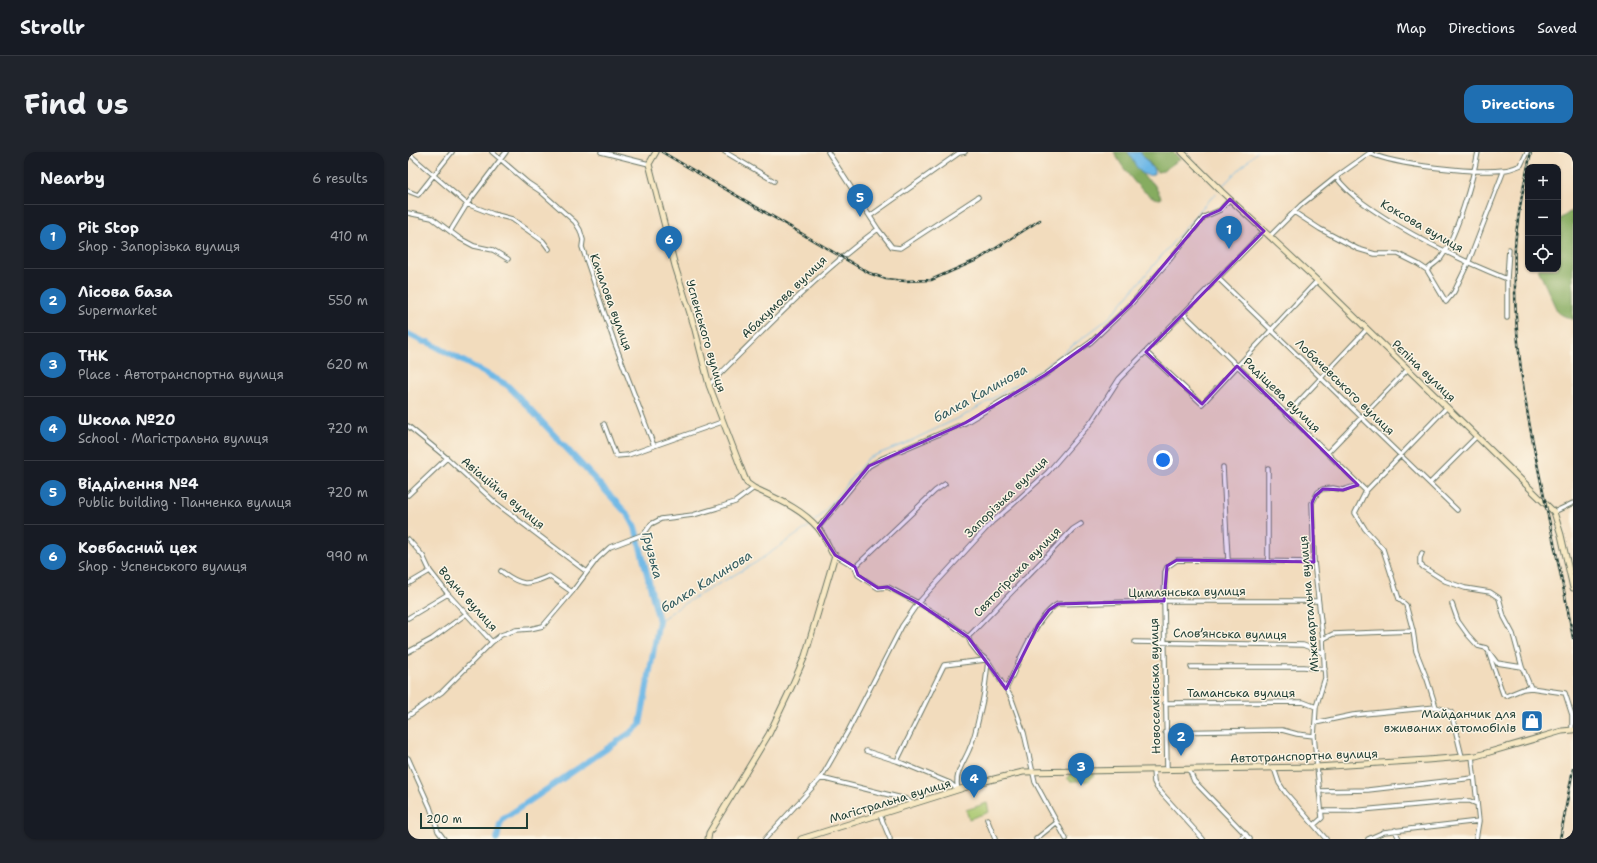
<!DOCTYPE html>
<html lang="en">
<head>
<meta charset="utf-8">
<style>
  body { margin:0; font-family:"Shantell Sans",sans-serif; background:#20242c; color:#f1f3f6 }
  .controls { position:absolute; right:12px; top:12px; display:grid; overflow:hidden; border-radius:8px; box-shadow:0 1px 3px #0004 }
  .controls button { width:36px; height:36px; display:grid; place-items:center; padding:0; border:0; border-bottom:1px solid #363941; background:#171b24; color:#f1f3f6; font:20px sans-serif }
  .scale { position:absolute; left:12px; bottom:10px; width:108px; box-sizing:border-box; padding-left:4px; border:2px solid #1f3d34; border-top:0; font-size:11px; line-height:14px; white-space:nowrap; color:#1f3d34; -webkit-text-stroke:3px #fcf5e5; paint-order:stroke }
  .you { position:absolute; left:755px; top:308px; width:14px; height:14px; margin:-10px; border:3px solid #fff; border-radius:50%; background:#1a73e8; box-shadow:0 0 0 6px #1a73e833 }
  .badge { display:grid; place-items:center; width:26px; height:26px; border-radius:50%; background:#1f6fb2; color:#fff; font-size:13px; font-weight:700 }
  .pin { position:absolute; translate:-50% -33px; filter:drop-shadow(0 1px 2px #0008) }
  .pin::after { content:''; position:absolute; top:21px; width:14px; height:12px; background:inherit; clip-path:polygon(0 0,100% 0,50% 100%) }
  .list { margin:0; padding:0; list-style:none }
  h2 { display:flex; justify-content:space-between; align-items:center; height:52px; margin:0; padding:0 16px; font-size:17px }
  h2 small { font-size:13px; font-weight:400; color:#9ea1a6 }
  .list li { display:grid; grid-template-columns:26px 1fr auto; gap:12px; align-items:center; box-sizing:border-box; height:64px; padding:0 16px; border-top:1px solid #363941 }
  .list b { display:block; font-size:15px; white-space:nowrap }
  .list p { margin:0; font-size:13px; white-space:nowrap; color:#9ea1a6 }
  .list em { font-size:13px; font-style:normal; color:#9ea1a6 }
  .icon { flex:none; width:22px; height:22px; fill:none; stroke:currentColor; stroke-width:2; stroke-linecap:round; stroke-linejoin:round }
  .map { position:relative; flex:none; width:1165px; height:687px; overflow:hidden; border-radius:12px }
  header { display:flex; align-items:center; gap:24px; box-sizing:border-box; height:56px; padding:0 20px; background:#171b24; border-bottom:1px solid #363941 }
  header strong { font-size:19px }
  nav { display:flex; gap:22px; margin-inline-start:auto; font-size:14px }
  .intro { display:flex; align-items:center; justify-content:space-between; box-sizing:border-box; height:96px; padding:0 24px }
  h1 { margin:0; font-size:28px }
  .button { padding:10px 18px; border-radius:12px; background:#1f6fb2; color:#fff; font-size:14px; font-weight:700 }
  main { display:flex; gap:24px; padding:0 24px }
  aside { flex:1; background:#171b24; border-radius:12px; box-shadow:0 1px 3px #0004 }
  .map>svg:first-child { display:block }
</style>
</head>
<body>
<header>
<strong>Strollr</strong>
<nav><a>Map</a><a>Directions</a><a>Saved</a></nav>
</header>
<div class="intro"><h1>Find us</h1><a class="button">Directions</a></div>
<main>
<aside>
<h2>Nearby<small>6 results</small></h2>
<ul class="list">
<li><span class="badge">1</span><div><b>Pit Stop</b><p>Shop · Запорізька вулиця</p></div><em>410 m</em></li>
<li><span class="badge">2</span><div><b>Лісова база</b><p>Supermarket</p></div><em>550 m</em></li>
<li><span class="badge">3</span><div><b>ТНК</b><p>Place · Автотранспортна вулиця</p></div><em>620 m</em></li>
<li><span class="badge">4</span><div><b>Школа №20</b><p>School · Магістральна вулиця</p></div><em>720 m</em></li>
<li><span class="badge">5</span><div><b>Відділення №4</b><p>Public building · Панченка вулиця</p></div><em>720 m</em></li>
<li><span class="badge">6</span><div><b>Ковбасний цех</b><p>Shop · Успенського вулиця</p></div><em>990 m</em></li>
</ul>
</aside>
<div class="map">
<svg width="1165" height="687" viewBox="0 0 1165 687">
  <rect width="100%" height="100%" fill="#fcf5e5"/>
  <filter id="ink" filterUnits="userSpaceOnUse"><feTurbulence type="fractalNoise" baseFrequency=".025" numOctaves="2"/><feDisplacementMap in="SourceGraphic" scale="8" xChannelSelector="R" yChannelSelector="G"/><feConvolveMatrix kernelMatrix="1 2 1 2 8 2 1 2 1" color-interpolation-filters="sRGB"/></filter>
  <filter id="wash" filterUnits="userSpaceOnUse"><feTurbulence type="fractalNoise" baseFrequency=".012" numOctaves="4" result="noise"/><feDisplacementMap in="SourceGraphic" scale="16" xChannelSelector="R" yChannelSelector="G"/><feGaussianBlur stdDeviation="0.9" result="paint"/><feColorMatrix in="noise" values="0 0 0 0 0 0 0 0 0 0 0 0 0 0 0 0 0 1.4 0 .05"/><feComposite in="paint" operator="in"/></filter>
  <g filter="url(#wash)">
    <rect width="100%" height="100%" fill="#f2dcbd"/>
    <!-- green -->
    <path fill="#a8c76e" stroke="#648251" d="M663 621H685L687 623 680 629H662L659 626Z
      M579 651 581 660 561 667 558 658Z"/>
    <!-- forest -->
    <path fill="#86ac61" stroke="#52744a" d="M706 0H720L737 26 746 32 753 45V47C735 47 714 15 706 0Z
      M732 0H765L772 7 755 19 749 20Z
      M1165 58V168L1150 161 1130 117H1150V68Z"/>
    <!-- water -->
    <path fill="#6eb8e6" stroke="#467a8d" d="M720 0H732L746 18V22C733 29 726 10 720 0Z"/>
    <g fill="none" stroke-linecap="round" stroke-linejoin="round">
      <!-- stream -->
      <path stroke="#6eb8e6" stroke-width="1" d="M812 36 849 0
        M406 369 411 366 460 306 496 292 555 264 631 219 701 166 794 56 810 39
        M251 469 277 451 347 411 403 373"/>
      <!-- river -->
      <path stroke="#6eb8e6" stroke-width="6" d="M0 182 16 190H20L99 233 111 245 221 364 227 375 251 469 232 572 225 579 95 667 92 672 89 687"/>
    </g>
  </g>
  <g filter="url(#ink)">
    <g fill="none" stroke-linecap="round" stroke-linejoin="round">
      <!-- street casing -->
      <g stroke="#697564" stroke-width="5.5">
        <path id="street" d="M84 0 120 31 132 39 167 70 172 78 175 88 174 95 207 192 246 294
          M193 0 241 12
          M317 0 366 29
          M420 0 470 77 484 95 492 96 570 45
          M0 1 59 52 85 62 104 67 135 89 141 97
          M962 1C986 13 1068 22 1096 18 1101 18 1108 15 1113 13L1119 0
          M928 25C943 45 966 59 987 72 1024 94 1059 111 1099 127
          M0 39 10 43 44 0
          M886 60 912 77 950 97 967 102H990L1010 112 1019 118 1038 150 1046 140 1061 109 1096 18
          M0 61 24 66 51 86 66 94 85 98 100 107
          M462 64 551 1 557 0
          M43 78 59 52 98 0
          M862 84 893 53 928 25 963 0
          M1019 118C1023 114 1029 110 1033 106 1049 83 1065 28 1070 0
          M811 127 1049 358
          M776 162 958 339
          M1099 166V127L1101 97
          M738 200 794 252 909 129
          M301 233C355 179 408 123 470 77
          M1039 255 958 339 947 361 957 377 975 397 991 447 998 453 1005 479 1008 499 1019 527 1028 555 1043 560 1054 605
          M879 262 959 177
          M196 272 208 304 220 303 314 270
          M0 274 39 306 89 352 179 420
          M919 301 1000 217
          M815 315 820 408
          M1022 331 1069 284
          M0 343 39 306
          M1146 360 1165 351
          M410 376 461 314 475 306 557 271 637 223 683 190 722 153 759 111 796 65 812 58 822 47
          M0 387 15 404 22 419 40 442 84 490
          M1014 401 1012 406V412L1015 415 1037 429 1057 436 1082 440 1091 446 1096 465 1105 482 1114 515
          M427 403 447 415 450 423 470 436 480 435 510 451 538 468 560 485 563 492 570 501 580 509 603 545 616 581 627 630 658 687
          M860 408V316
          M447 415 527 339 537 332
          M93 419C113 434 119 434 141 424L164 440
          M0 432 22 419
          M1044 452 1050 469 1060 483 1070 494 1078 496 1089 511 1114 515 1123 536 1157 541 1164 563V577
          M0 466 40 442
          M560 485 665 377 673 372
          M915 487 925 482 1005 479
          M727 490 895 493 916 501
          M0 500 24 487 58 462
          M1081 502 1095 542 1098 544 1115 537 1123 536
          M783 515H896L917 517
          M598 537C609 515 628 463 650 452L756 449H909
          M757 551 895 550 908 555
          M0 564 34 540 84 490 93 483 108 478 122 477 135 474 164 440 189 407 202 395 236 382 243 372 253 367 285 363 309 356 327 350 346 336
          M907 571 945 563 1028 555
          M757 580 874 578 889 582 906 584
          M458 599 489 609 542 631 550 638
          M1064 604 1071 669 1068 687
          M0 606 22 655 30 679 36 687
          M489 609 536 513 577 508
          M866 616 871 631 877 640 918 687
          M759 617 756 449 757 420 759 415 769 408 906 410
          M781 617 786 629 842 687
          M745 618 746 630 749 636 795 687
          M413 626 498 647 505 652
          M550 638C546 622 555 612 561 598 567 585 570 570 573 556 577 541 578 525 580 509
          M911 639 960 638 1065 626
          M913 659H943L1051 649H1062L1069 652
          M472 663 482 687
          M579 667 587 687
          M906 673 914 666 906 584 908 555 917 526 915 487 906 410 904 351 910 340 915 337 925 336 935 338 950 333
          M987 678 991 687
          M357 687 413 626 440 579 494 474 510 451 584 370 602 355 640 320 684 269 711 227 856 79
          M628 687 648 671
          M832 687 838 682
          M960 687 976 680 1071 669"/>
      </g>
      <!-- secondary casing -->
      <g stroke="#697564" stroke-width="7">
        <path id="secondary" d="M248 0 241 12 267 114 286 174 301 233 336 324 339 331 346 336C369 347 393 356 410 376 416 383 420 393 424 401
          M774 0 814 40 915 134 1146 360 1153 383 1165 436
          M300 687 301 681 361 582 383 536 397 504 427 403
          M393 687 578 629 615 620 908 615 1019 608 1068 604 1154 579 1165 578"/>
      </g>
      <!-- street -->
      <use href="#street" stroke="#fff" stroke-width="3.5"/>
      <!-- secondary -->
      <use href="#secondary" stroke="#f7e8c3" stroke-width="5"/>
      <!-- rail casing -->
      <g stroke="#1f3d34" stroke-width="2.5">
        <path id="rail" d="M254 0 461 121 478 127 497 129 523 128 571 107 632 68
          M1123 0C1116 31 1109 63 1107 95 1106 109 1107 124 1107 138 1109 256 1145 370 1165 486
          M1152 687 1165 617"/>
      </g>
      <!-- rail -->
      <use href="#rail" stroke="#fcf5e5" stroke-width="1" stroke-dasharray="3" stroke-linecap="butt"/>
    </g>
  </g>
  <!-- marked area -->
  <path fill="#7b2cbf" fill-opacity="0.2" stroke="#7b2cbf" stroke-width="3" stroke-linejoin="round" d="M822 47 856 79 738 200 794 252 829 214 950 333 935 338 915 337 907 344 904 351 906 410 769 408 759 414 756 449 650 452 641 458 630 473 598 537 560 485 510 451 480 435 470 436 450 423 447 415 427 403 410 376 461 314 557 271 637 223 683 190 722 153 796 65 812 58Z"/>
  <!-- icons -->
  <defs>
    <g id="shop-square" transform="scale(1.15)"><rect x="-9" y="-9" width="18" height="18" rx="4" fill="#1f6fb2" stroke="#fcf5e5"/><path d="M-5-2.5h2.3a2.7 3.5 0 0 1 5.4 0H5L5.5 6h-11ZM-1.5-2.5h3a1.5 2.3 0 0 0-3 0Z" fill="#fff"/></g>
  </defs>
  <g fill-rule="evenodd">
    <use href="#shop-square" x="1124" y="569"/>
  </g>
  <g text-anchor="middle" stroke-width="3" stroke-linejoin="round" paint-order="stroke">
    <!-- street labels -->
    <g font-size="12" fill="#1f3d34" stroke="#fcf5e5">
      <text transform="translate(1014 74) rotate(30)" y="4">Коксова вулиця</text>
      <text transform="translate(376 145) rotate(-44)" y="4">Абакумова вулиця</text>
      <text transform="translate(203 150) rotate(70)" y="4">Качалова вулиця</text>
      <text transform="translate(298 184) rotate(74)" y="4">Успенського вулиця</text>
      <text transform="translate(1016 219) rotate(44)" y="4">Рєпіна вулиця</text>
      <text transform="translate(937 235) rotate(44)" y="4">Лобачевського вулиця</text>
      <text transform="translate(874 243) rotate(44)" y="4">Радіщева вулиця</text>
      <text transform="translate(95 341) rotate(40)" y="4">Авіаційна вулиця</text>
      <text transform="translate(598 345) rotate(-44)" y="4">Запорізька вулиця</text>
      <text transform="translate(609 420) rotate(-46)" y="4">Святогірська вулиця</text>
      <text transform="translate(779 440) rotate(-1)" y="4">Цимлянська вулиця</text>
      <text transform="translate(60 447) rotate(48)" y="4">Водна вулиця</text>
      <text transform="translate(901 452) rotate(-95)" y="4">Міжквартальна вулиця</text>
      <text transform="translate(822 482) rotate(1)" y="4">Слов’янська вулиця</text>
      <text transform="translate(747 534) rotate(-91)" y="4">Новоселківська вулиця</text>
      <text x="833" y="545">Таманська вулиця</text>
      <text transform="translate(896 604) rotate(-2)" y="4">Автотранспортна вулиця</text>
      <text transform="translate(482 649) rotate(-17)" y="4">Магістральна вулиця</text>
    </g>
    <!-- poi labels -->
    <g font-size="12" fill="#1f3d34" stroke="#fcf5e5" text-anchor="end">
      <text x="1108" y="566">Майданчик для<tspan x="1108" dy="14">вживаних автомобілів</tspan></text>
    </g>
    <!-- water labels -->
    <g font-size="13" font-style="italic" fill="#335c60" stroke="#fcf5e5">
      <text transform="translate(572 241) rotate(-29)" y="5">балка Калинова</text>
      <text transform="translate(245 403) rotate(75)" y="5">Грузька</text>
      <text transform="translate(298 429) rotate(-32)" y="5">балка Калинова</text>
    </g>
  </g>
</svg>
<div class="controls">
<button>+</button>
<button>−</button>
<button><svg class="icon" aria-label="locate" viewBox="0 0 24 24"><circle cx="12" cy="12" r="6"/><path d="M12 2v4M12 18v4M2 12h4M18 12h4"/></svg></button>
</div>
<div class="scale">200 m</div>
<div class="you"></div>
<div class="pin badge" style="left:821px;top:97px">1</div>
<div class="pin badge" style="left:773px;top:604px">2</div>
<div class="pin badge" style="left:673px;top:634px">3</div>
<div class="pin badge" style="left:566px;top:646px">4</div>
<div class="pin badge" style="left:452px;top:65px">5</div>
<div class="pin badge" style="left:261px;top:107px">6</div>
</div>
</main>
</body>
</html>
